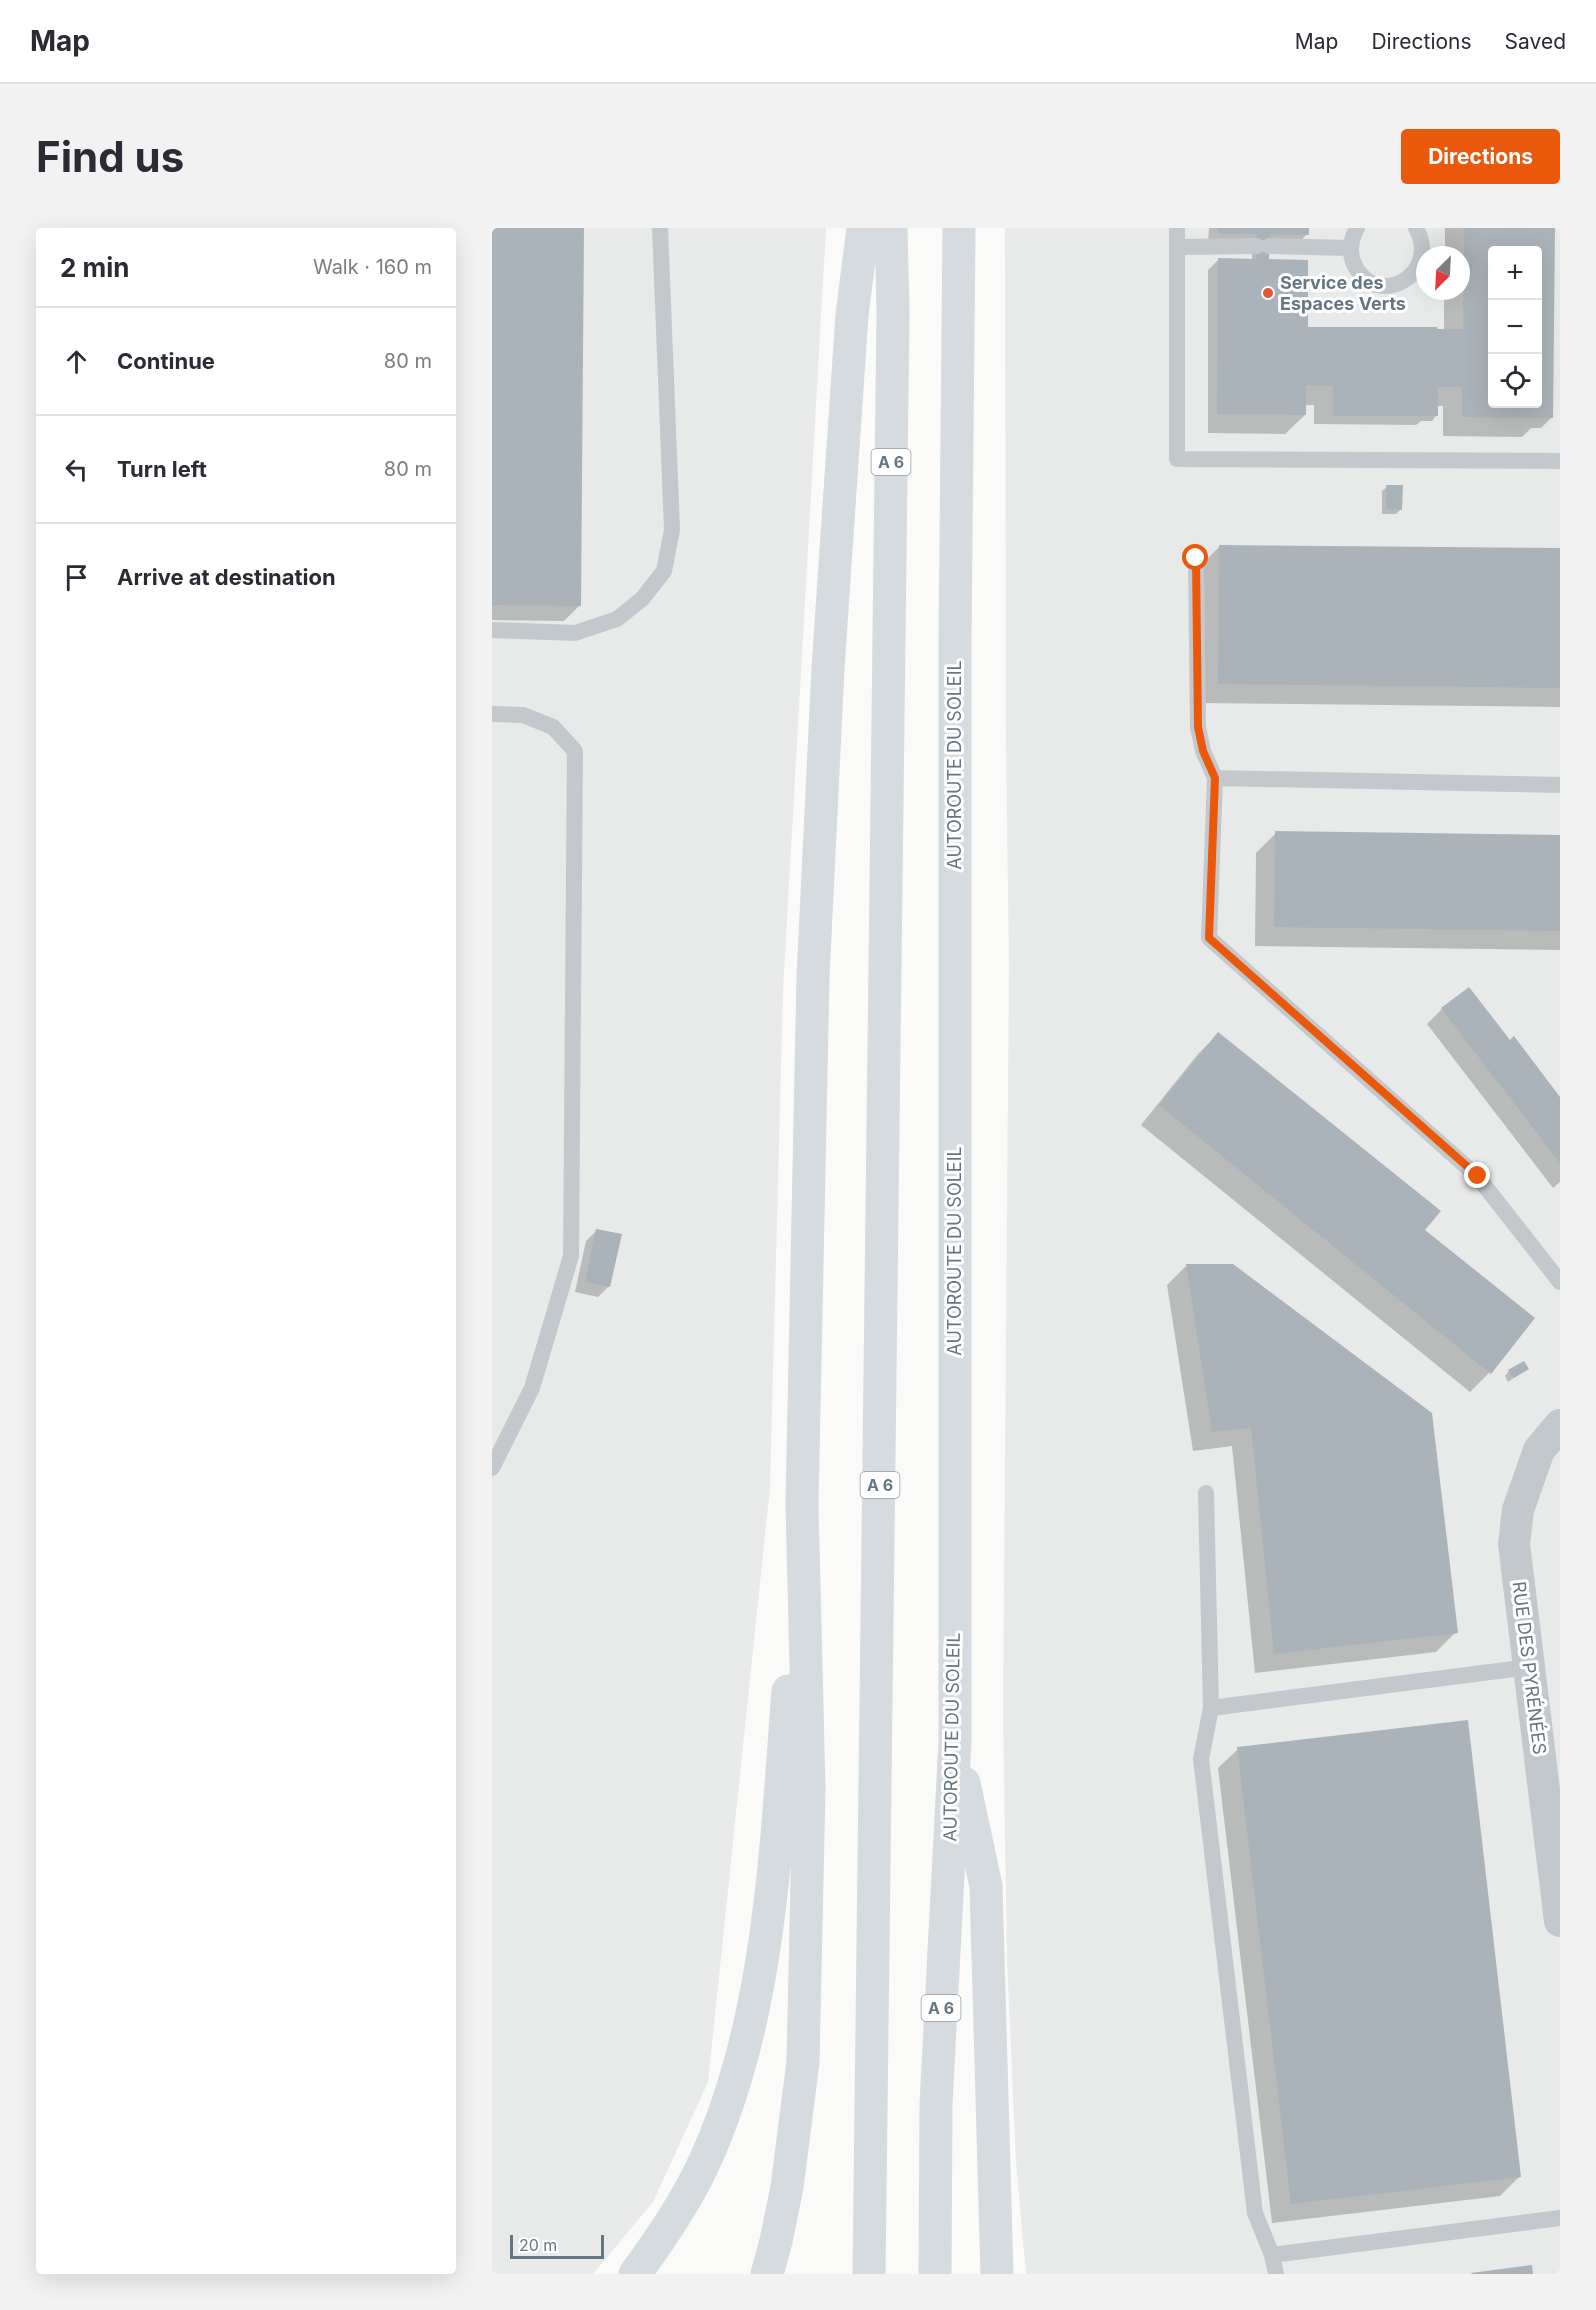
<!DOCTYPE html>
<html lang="en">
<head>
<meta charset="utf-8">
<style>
  body { margin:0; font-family:Inter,sans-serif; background:#f2f2f3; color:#2b2b33 }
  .controls { position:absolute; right:18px; top:18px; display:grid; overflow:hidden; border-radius:6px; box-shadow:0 6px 24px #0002 }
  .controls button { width:54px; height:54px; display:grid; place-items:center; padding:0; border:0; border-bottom:2px solid #e1e1e2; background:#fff; color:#2b2b33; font:30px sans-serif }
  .compass { position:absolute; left:924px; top:18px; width:54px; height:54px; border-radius:50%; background:#fff; box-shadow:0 6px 24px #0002; rotate:204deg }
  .scale { position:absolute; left:18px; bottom:15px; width:94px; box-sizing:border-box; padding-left:6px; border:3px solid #657683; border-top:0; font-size:16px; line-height:21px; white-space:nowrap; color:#657683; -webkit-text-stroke:4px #fff; paint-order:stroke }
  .stop { position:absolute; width:18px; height:18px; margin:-14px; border:4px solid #ea580c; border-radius:50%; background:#fff }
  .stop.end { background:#ea580c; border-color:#fff; box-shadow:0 2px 6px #0008 }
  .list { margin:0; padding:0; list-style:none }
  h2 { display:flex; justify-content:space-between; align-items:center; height:78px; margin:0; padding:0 24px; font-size:26px }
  h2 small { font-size:20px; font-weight:400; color:#7c7c81 }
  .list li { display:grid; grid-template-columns:39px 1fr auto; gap:18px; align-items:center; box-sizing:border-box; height:108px; padding:0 24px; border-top:2px solid #e1e1e2 }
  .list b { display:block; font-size:22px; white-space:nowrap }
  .list em { font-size:20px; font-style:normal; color:#7c7c81 }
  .icon { flex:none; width:33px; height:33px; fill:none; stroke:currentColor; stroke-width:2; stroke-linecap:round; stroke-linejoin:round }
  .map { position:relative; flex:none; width:1068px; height:2046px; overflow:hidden; border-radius:6px }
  header { display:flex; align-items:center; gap:36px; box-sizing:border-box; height:84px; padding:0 30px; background:#fff; border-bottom:2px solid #e1e1e2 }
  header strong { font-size:28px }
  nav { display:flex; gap:33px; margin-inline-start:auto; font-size:21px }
  .intro { display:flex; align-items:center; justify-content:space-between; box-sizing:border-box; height:144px; padding:0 36px }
  h1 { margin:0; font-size:42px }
  .button { padding:15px 27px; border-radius:6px; background:#ea580c; color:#fff; font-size:21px; font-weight:700 }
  main { display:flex; gap:36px; padding:0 36px }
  aside { flex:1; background:#fff; border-radius:6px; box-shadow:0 6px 24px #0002 }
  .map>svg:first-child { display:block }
</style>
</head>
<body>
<header>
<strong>Map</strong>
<nav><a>Map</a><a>Directions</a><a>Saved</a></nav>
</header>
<div class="intro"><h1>Find us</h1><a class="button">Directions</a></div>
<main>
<aside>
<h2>2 min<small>Walk · 160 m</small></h2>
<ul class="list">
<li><svg class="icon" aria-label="ahead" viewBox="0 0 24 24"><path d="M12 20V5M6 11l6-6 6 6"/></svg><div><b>Continue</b></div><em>80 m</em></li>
<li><svg class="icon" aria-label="left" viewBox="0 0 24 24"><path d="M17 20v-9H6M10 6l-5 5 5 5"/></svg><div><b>Turn left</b></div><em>80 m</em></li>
<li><svg class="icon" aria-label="arrive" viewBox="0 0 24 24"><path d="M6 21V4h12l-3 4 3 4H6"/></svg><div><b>Arrive at destination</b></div></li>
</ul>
</aside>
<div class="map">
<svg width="1068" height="2046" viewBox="0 0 1068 2046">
  <rect width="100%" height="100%" fill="#fafaf8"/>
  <!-- built -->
  <path fill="#e8e9e9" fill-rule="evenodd" d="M0 0H334L291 763 278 1259 216 1854 161 1974 101 2046H0Z
    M513 0H1068V2046H534L524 1934 515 1732 511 1485 517 739 514 513ZM1000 22H1046V176H1000ZM933 27H969V63H933Z"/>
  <!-- shadow -->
  <path fill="#0003" fill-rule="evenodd" d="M0 0H91L87 378 72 393 0 392Z
    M717 0H815V6L796 26H776V32L814 101 952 102V63H969V27H953V0H1062L1060 189 1049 200H1039L1030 209 951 208V178H944V188L940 193H929L924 197 822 196V177H813V187L793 206 716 205V42L726 32H760V26L716 16ZM1000 22H1046V176H1000Z
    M895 259 909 281 904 286H890V263Z
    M728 318 1068 321V479L707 475 708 338Z
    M784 605 1068 609V722L763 718 764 625Z
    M950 781 1018 814 1068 872V954L1061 960 935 796Z
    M726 806 931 1002 997 1145 978 1164 649 897 706 826Z
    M104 1003 117 1058 106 1069 83 1064 94 1013Z
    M694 1038 964 1404 944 1424 763 1445 740 1218 701 1223 675 1057Z
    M1035 1140 1016 1154 1013 1148 1017 1143Z
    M746 1521 1028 1948 1008 1968 780 1995 726 1540Z"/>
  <!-- building -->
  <path fill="#aab3b9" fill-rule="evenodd" d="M0 0H92L89 378 0 377Z
    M726 0H817V7L778 6 777 31 816 32V99H945L946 101H971L972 0H1063L1061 190 970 189V159H946V188H841V158L814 157V187L725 186 726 30 764 31 765 6H726ZM1000 22H1046V176H1000Z
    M894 257H911L910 282 894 281Z
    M727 317 1068 320V460L726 456Z
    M783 603 1068 607V703L782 699Z
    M977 759 1018 812 1022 808 1068 869V935L949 780Z
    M726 804 949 983 933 1002 1043 1090 999 1146 667 877Z
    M104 1001 130 1006 118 1059 93 1054Z
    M694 1036H741L940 1185 966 1405 782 1426 759 1200 720 1204Z
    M1032 1133 1037 1141 1022 1150 1016 1142Z
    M976 1492 1029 1949 799 1976 745 1519Z
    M1040 2037 1041 2046H980L979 2045Z"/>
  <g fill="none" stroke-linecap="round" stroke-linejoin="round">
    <!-- service -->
    <path stroke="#c3c8cc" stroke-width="16" d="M685 0V231L1068 233
      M865 0C858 13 856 26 864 40 888 81 949 45 924 0
      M777 18 858 20
      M685 19 765 18
      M704 330 706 499 711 523 723 550
      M0 402 83 405 125 391 150 371 172 343 180 302 168 0
      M0 486 31 487 61 499 83 523 79 1028 40 1160 0 1240
      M1068 557 723 550 717 710 985 948 1068 1054
      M714 1265 719 1480 709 1531 763 1985 780 2027 784 2046
      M719 1480 1037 1439
      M780 2027 1068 1990"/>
    <!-- minor -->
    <path stroke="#c3c8cc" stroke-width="32" d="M1068 1197 1047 1222 1026 1282 1022 1316 1068 1693"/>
    <!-- motorway -->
    <path stroke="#d6dbdf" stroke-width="33" d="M472 1555 494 1658 505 2046
      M143 2046C168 2012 192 1977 210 1939 278 1796 284 1619 296 1463
      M275 2046 284 2013 295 1959 311 1834 317 1561 310 1276 321 749 336 440 360 87 371 0
      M377 2046 401 83 399 0
      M443 2046 444 1876 463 1514V416L467 0"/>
  </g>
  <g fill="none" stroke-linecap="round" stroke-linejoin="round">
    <!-- route -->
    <path stroke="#ea580c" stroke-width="8" d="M704 330 706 499 711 523 723 550 717 710 986 948"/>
  </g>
  <!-- markers -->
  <circle fill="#e4572e" stroke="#fff" stroke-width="2" cx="776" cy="65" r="6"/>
  <g text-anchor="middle" stroke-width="6" stroke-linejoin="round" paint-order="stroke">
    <!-- shield labels -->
    <g fill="#fff" stroke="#939fa8" stroke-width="1.5">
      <rect x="379.5" y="221" width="39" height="26" rx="4.5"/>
      <rect x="368.5" y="1244" width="39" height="26" rx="4.5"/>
      <rect x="429.5" y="1767" width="39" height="26" rx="4.5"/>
    </g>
    <g font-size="16" font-weight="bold" fill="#657683">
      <text x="399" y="240">A 6</text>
      <text x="388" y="1263">A 6</text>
      <text x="449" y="1786">A 6</text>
    </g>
    <!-- poi labels -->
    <g font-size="18" font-weight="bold" fill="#657683" stroke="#fff" text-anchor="start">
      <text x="788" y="61">Service des<tspan x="788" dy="21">Espaces Verts</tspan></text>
    </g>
    <!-- street labels -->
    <g font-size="18" fill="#657683" stroke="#fff">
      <text transform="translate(463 537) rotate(-90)" y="6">AUTOROUTE DU SOLEIL</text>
      <text transform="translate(463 1023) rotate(-90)" y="6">AUTOROUTE DU SOLEIL</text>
      <text transform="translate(1037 1440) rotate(83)" y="6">RUE DES PYRÉNÉES</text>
      <text transform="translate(460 1509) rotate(-89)" y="6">AUTOROUTE DU SOLEIL</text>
    </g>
  </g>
</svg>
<div class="controls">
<button>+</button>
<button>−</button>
<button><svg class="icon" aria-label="locate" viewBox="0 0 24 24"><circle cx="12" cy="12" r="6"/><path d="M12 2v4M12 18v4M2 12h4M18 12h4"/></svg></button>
</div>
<svg class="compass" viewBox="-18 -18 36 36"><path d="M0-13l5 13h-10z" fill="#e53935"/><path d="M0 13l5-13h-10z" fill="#7c7c81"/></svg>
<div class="scale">20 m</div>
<div class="stop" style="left:704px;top:330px"></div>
<div class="stop end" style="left:986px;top:948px"></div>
</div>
</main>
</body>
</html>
